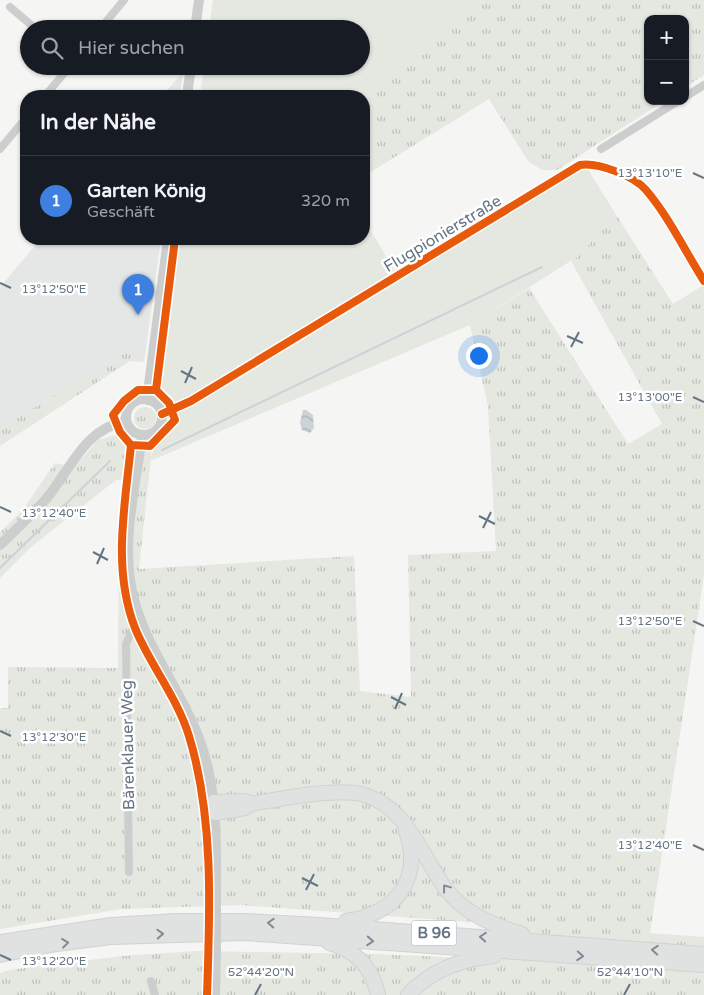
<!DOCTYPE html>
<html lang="de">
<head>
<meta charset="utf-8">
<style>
  body { margin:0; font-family:"Varela Round",sans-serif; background:#242831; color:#f1f3f6 }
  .controls { position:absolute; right:15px; top:15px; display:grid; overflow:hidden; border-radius:10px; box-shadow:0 1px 4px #0004 }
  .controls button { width:45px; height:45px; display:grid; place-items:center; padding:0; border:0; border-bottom:1px solid #363941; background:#171b24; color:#f1f3f6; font:25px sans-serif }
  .you { position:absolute; left:478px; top:355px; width:18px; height:18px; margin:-12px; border:4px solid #fff; border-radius:50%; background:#1a73e8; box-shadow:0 0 0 8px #1a73e833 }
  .badge { display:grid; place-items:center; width:32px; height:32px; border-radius:50%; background:#d93025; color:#fff; font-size:16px; font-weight:700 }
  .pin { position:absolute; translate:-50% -41px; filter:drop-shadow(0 1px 2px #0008) }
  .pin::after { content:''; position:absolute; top:26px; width:18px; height:15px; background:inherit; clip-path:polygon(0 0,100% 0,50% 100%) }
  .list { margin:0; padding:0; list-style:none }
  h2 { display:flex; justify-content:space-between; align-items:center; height:65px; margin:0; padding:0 20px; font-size:21px }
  h2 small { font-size:16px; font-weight:400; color:#9ea1a6 }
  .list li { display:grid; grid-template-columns:32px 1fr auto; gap:15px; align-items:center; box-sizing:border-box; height:90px; padding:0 20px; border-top:1px solid #363941 }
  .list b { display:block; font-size:19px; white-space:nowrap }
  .list p { margin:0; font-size:16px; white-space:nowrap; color:#9ea1a6 }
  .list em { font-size:16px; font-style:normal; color:#9ea1a6 }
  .icon { flex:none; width:28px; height:28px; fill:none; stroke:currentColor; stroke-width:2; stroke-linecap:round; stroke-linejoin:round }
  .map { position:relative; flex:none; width:704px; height:995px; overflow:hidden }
  .search { position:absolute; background:#171b24; box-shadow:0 1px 4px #0004; left:20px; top:20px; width:350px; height:55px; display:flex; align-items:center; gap:12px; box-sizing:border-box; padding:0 18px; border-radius:28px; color:#9ea1a6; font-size:19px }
  .panel { position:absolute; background:#171b24; box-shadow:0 1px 4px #0004; left:20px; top:90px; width:350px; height:155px; border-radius:20px }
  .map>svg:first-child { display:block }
</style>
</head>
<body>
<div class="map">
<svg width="704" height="995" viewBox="0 0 704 995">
  <defs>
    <pattern id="grass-tufts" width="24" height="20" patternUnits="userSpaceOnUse" patternTransform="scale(1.25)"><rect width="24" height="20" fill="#e4e8e1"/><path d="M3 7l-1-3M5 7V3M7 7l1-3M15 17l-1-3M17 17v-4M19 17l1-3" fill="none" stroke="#bcc1bc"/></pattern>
    <pattern id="water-waves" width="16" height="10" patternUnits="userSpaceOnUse" patternTransform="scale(1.25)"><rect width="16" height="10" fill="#ccd3d6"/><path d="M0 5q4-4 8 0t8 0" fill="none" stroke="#a9b0b3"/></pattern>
  </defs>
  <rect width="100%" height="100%" fill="#f5f5f3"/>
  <!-- built -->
  <path fill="#e5e7e6" d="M183 72 180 96H162Z
    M41 239H161L144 362 130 361 132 347 0 429V287Z"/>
  <!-- grass -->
  <path fill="url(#grass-tufts)" d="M481 0H704V75L685 87V19H648V101H664L557 170H542L528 161 489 99 364 176V96H361Z
    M615 213 673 304 704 285V575L650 933 704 937V995H0V973L9 970 122 956 197 951 373 954 446 957 497 964 501 921 469 922 241 905 121 909 0 929V708H8V667L118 668 119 545 126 479 116 480 31 547 0 578V532L22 511 55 463 74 467 98 440 119 434 129 447 152 448 139 569 354 556 360 691 411 697 408 555 496 551 488 406 470 325 529 288 628 444 662 424 571 261 580 255Z
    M133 346 130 361 0 446V429Z
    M134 418a11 11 0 1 1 22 0a11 11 0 1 1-22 0Z"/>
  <!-- park -->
  <path fill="#e4e8e1" d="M213 0H481L361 96H200L204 66H361V29H209Z
    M587 168 615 213 580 255 470 325 150 461C153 444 165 436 175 421L172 398 160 387 180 239H364V219L400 280 572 172Z"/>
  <!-- water -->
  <path fill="url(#water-waves)" d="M303 410H306L313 415 314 428 310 433 302 430 300 423Z"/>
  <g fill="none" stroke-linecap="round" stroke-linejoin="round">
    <!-- stream -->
    <path stroke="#ccd3d6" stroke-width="2" d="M162 450 542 267
      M0 568 110 461"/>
    <!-- trunk casing -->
    <g stroke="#d1d2d2" stroke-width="16">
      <path id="trunk" d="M214 802 244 801 251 803
        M215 813 245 808 251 804C280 799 334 788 361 794 406 805 421 854 445 888 464 913 492 925 522 934
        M346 921C395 914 423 881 406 831
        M0 942 111 925 176 921H245L320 925 704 954
        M329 943C356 950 372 967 378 995
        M0 955 56 944 111 937 244 933 704 965
        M408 995C431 970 462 959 494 956"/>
    </g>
    <!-- minor -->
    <path stroke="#cccece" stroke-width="8" d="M10 7 36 29
      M100 29 124 0
      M45 96 70 66
      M685 97 704 85
      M0 149 26 118
      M601 149 678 101
      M162 414 191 401 580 165C598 162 634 176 646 190 669 217 685 251 704 281
      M129 872 126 644 132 630 142 626
      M151 981 155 995"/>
    <!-- tertiary -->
    <path stroke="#cccece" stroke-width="10" d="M195 29 199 0
      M187 96 191 66
      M126 417a18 18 0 1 1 36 0a18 18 0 1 1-36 0Z
      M147 400 168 239
      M142 435C136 485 122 536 131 586 140 639 176 682 196 731 219 785 216 845 216 903
      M0 545C15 530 32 515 46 499 71 469 84 429 126 421
      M215 995 216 950"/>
    <!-- trunk -->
    <use href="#trunk" stroke="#e0e1e1" stroke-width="14"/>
    <!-- tertiary-bridge -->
    <path stroke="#cccece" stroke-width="10" d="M216 950V903"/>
    <!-- cycleway casing -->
    <g stroke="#fff" stroke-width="11">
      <path id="cycleway" d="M138 390H156L169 403 175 420 150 446 131 445 120 432 113 415 124 401Z
        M156 390 175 239
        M162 414 191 401 580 165C598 162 634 176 646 190 669 217 685 251 704 281
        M131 445C125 506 112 568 135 628 150 665 177 697 189 736 214 818 210 910 207 995"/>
    </g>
    <!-- cycleway -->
    <use href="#cycleway" stroke="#e8590c" stroke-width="8"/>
  </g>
  <!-- one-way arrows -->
  <defs><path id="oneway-chevron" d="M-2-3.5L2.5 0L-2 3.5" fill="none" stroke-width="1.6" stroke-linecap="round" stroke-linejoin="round" transform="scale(1.25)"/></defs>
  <g stroke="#7d8b97">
    <use href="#oneway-chevron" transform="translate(446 888) rotate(-127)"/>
    <use href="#oneway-chevron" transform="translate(271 923) rotate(-177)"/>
    <use href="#oneway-chevron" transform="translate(160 934) rotate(-3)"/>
    <use href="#oneway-chevron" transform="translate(483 937) rotate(-176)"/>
    <use href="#oneway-chevron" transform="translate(370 941) rotate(4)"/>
    <use href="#oneway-chevron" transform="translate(65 943) rotate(-7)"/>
    <use href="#oneway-chevron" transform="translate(655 950) rotate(-176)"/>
    <use href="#oneway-chevron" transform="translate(580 956) rotate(4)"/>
  </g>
  <!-- ticks -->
  <path fill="none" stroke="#647584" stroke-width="2" d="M693 173 704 178M0 283 11 288M567 336 583 343M571 347 579 332M181 371 196 379M185 383 192 367M693 397 704 402M0 507 11 512M479 516 495 524M483 528 491 512M93 552 108 560M97 564 104 548M693 621 704 626M391 697 406 705M395 709 402 693M0 731 11 736M693 845 704 850M302 878 318 886M306 890 314 874M0 955 11 960M255 995 261 984M624 995 630 984"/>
  <g text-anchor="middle" stroke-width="5" stroke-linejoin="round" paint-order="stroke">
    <!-- shield labels -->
    <rect fill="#fff" stroke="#929ea9" stroke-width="1" x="411.5" y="920.5" width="45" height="25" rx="4"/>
    <g font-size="15" font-weight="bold" fill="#647584">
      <text x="434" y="938">B 96</text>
    </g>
    <!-- street labels -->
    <g font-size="16" fill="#647584" stroke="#fff">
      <text transform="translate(442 233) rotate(-31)" y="6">Flugpionierstraße</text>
      <text transform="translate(127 745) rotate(-91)" y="6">Bärenklauer Weg</text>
    </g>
  </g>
  <g font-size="12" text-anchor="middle" fill="#647584" stroke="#fff" stroke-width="5" stroke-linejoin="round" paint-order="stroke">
    <text x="650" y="177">13°13'10"E</text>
    <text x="54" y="293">13°12'50"E</text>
    <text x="650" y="401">13°13'00"E</text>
    <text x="54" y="517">13°12'40"E</text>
    <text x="650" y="625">13°12'50"E</text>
    <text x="54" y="741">13°12'30"E</text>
    <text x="650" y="849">13°12'40"E</text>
    <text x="54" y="965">13°12'20"E</text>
    <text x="261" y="976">52°44'20"N</text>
    <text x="630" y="976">52°44'10"N</text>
  </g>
</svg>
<div class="controls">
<button>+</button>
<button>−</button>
</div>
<div class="you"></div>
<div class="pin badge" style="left:138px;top:315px;background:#3f7fe0">1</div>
<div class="search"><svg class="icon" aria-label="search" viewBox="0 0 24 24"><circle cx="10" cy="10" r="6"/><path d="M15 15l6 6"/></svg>Hier suchen</div>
<section class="panel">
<h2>In der Nähe<small></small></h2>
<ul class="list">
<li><span class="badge" style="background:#3f7fe0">1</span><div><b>Garten König</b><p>Geschäft</p></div><em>320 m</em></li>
</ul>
</section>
</div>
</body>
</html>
